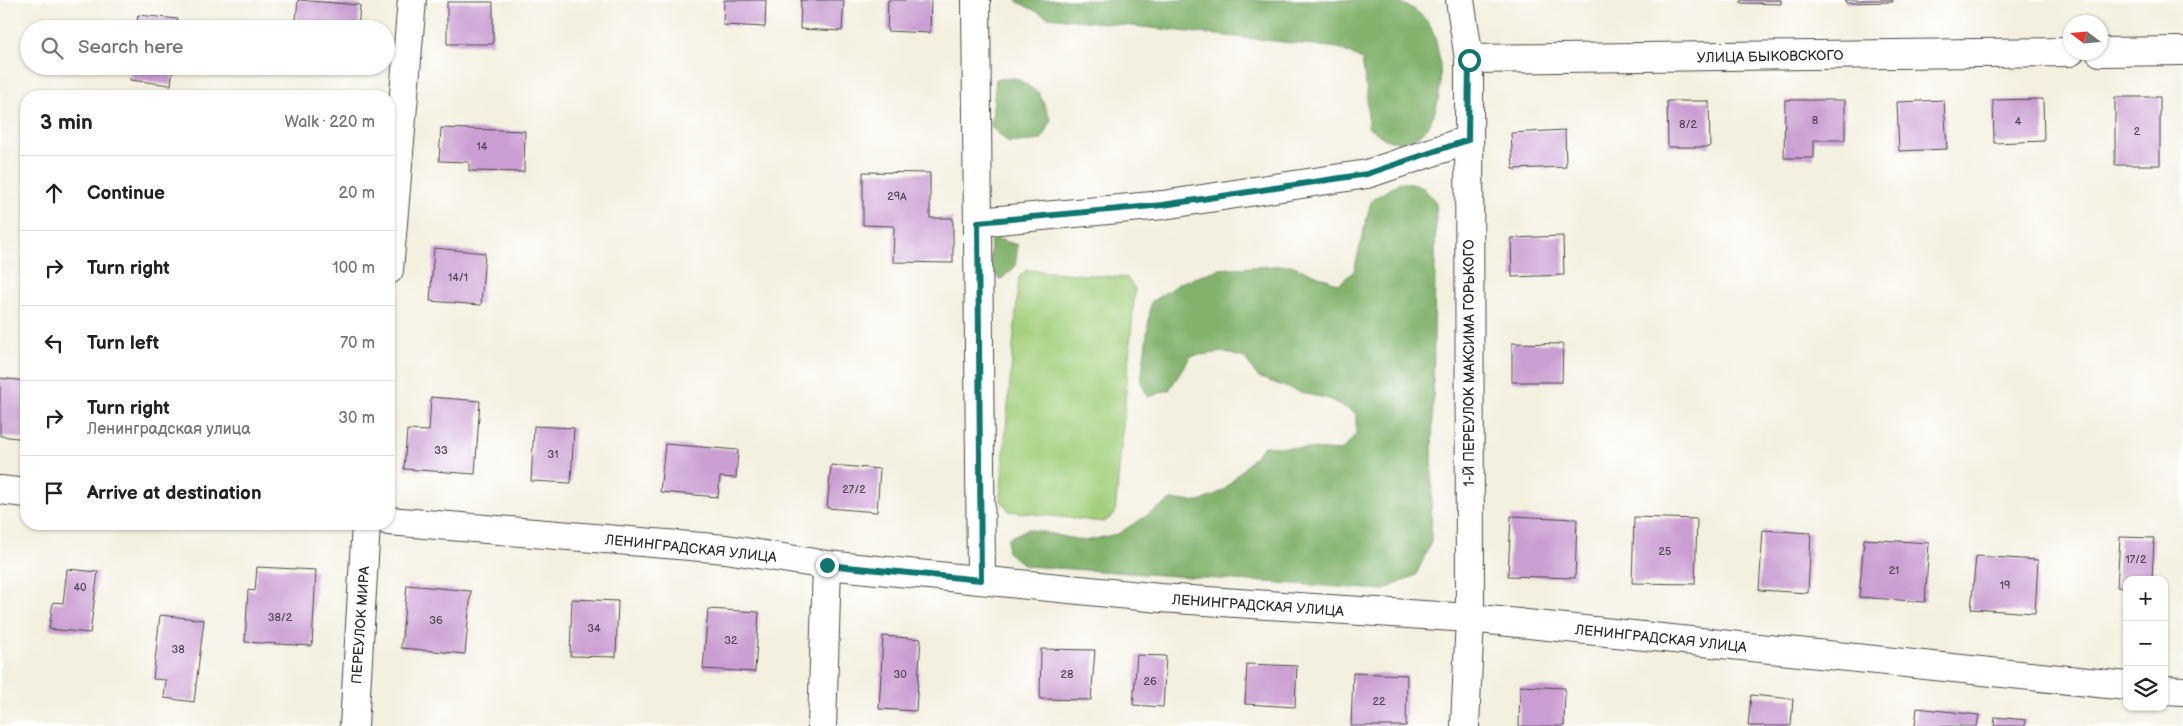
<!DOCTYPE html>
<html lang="en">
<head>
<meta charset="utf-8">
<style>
  body { margin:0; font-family:"Balsamiq Sans",sans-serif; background:#f2f2f2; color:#202124 }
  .controls { position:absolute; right:15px; bottom:15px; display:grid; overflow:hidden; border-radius:10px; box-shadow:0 1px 4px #0004 }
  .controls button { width:45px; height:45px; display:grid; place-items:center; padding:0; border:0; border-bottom:1px solid #e0e0e0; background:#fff; color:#202124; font:25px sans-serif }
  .compass { position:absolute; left:2063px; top:15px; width:45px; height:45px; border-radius:50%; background:#fff; box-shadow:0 1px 4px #0004; rotate:286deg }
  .stop { position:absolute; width:15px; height:15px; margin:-11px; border:4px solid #0f766e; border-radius:50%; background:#fff }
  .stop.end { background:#0f766e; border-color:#fff; box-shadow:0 1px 5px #0008 }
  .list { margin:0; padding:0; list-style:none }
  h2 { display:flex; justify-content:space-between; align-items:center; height:65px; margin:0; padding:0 20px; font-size:21px }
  h2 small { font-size:16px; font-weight:400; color:#757577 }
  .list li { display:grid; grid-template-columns:32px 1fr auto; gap:15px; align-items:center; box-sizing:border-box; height:75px; padding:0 20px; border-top:1px solid #e0e0e0 }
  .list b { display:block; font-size:19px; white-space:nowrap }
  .list p { margin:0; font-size:16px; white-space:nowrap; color:#757577 }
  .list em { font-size:16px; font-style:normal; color:#757577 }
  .icon { flex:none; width:28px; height:28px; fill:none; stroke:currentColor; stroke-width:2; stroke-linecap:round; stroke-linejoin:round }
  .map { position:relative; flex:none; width:2183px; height:726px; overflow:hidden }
  .search { position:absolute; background:#fff; box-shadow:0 1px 4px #0004; left:20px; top:20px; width:375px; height:55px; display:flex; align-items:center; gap:12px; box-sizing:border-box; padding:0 18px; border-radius:28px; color:#757577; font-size:19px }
  .panel { position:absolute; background:#fff; box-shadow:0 1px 4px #0004; left:20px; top:90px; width:375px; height:440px; border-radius:20px }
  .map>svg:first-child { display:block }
</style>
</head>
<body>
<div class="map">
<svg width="2183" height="726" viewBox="0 0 2183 726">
  <rect width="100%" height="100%" fill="#fff"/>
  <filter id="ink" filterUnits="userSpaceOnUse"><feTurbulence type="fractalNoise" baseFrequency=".02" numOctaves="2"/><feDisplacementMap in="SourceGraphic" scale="10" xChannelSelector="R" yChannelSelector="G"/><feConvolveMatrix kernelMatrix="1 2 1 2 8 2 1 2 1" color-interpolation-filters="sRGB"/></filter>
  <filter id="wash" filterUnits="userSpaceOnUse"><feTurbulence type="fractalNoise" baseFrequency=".0096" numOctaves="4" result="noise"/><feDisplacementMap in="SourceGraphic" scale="20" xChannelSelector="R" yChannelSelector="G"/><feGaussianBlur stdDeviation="1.12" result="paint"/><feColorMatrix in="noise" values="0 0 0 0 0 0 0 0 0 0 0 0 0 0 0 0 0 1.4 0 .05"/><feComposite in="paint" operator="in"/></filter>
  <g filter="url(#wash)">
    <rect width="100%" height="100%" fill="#f3f0df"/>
    <!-- green -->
    <path fill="#a3cf7c" stroke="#677d54" d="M1027 270 1127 278 1135 289 1115 514 1104 522 1009 511 1000 499 1019 277Z"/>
    <!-- forest -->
    <path fill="#82b26c" stroke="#566e4c" d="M1018 0H1393C1407 5 1422 12 1430 26 1448 60 1447 149 1391 141 1384 140 1375 131 1368 127L1367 91 1362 60 1339 48 1048 17 1018 2Z
      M1016 78 1039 93 1051 120 1041 140 1009 143 991 127 996 79Z
      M1400 182 1421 186 1436 202 1431 542 1416 575 1384 590 1026 566 1007 552 1008 538 1028 529 1085 541 1118 534 1171 500 1200 502 1224 490 1264 446 1341 451 1356 435V413L1329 399 1302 393 1258 377 1245 358 1224 352 1191 356 1169 390 1148 397 1141 382 1151 302 1180 283 1219 269 1291 265 1339 284 1354 271 1371 201Z
      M991 237 1018 245 1015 267 1000 280 990 267Z"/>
    <g id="blocks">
      <!-- building -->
      <path fill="#ca9ed2" d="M298 0 360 5 358 29H295Z
        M724 0H766L765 27 723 25Z
        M801 0H844L842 31 800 29Z
        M888 0H931L930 33 887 31Z
        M1741 0H1781V4L1741 3Z
        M1845 0H1892L1893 2 1846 3Z
        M447 2H493V44H447Z
        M138 15 178 19 177 29H136Z
        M132 66H173L171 85 130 80Z
        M2115 97H2160V165H2115Z
        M2043 99 2044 141 1994 143 1993 100Z
        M1785 100H1845V140H1814V158H1784Z
        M1944 100 1947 149 1899 151 1897 102Z
        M1667 101H1709L1710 147H1668Z
        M441 128 525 131 524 172 469 171V162L439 161Z
        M1565 130 1566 167 1513 169 1511 133Z
        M863 172 930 173V218H953V263L893 262 894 226 863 225Z
        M1563 236 1564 275 1512 277 1511 238Z
        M434 248 485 253 481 305 430 301Z
        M1512 343 1563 344 1562 382H1512Z
        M0 378 26 381V439L0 436Z
        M431 397 480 401 475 474 404 469 407 430 429 431Z
        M534 426 574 428 571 483 531 481Z
        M665 444 738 450 736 478 720 477 718 497 660 492Z
        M831 465 880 469 877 512 827 508Z
        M1511 516 1577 519 1575 578 1508 576Z
        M1634 517 1697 519 1695 584 1632 583Z
        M1763 530 1811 533 1808 593 1759 590Z
        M2120 537 2154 538 2152 580H2127V588L2117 587Z
        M1864 539 1929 543 1925 602 1859 597Z
        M1976 556 2038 560 2035 613 1971 609Z
        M257 567 316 570 312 646 245 642 248 590 255 591Z
        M67 569 98 572 90 633 49 629 53 602 63 603Z
        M407 585 471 591 465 654 401 648Z
        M572 599 618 601 616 657 570 656Z
        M708 609 759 612 755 672 703 669Z
        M160 615 204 620 194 702 164 698 166 680 153 679Z
        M883 636 921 639 916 711 879 709Z
        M1041 649 1095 650 1091 700 1040 699Z
        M1137 655 1166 656 1163 707 1133 705Z
        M1247 664 1297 666 1295 707 1245 704Z
        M1353 673 1407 675 1406 726H1351Z
        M1520 686 1565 688 1564 726H1519Z
        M1751 695 1793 699 1791 726H1748Z
        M1917 708 1979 715 1977 726H1915Z
        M1995 717 2026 720 2025 726H1994Z"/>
    </g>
  </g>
  <g filter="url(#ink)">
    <use href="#blocks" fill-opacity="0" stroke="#494946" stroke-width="1"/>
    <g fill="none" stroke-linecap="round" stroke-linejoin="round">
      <!-- minor casing -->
      <g stroke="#494946" stroke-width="30">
        <path id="minor" d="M976 0 981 580
          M1460 0 1469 59 1470 618 1465 726
          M2100 52 2183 51
          M1469 59 2070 52
          M978 222 1163 205 1367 174 1468 140
          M389 270 412 0
          M0 490 26 493
          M389 521 726 549 827 565 1160 598 1470 618 2127 686
          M2164 690 2183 691
          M354 726 366 524
          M822 726 827 565"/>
      </g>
      <!-- minor -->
      <use href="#minor" stroke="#fff" stroke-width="28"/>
    </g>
  </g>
  <g fill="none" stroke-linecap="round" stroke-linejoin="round" filter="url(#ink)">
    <!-- route -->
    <path stroke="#0f766e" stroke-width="6" d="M827 565 981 580 978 222 1163 205 1367 174 1468 140 1469 60"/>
  </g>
  <g text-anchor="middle" stroke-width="4" stroke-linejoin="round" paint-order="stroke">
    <!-- number labels -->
    <g font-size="11" fill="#534855">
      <text x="1815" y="124">8</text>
      <text x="2018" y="125">4</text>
      <text x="1688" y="128">8/2</text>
      <text x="2137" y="135">2</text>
      <text x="482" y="150">14</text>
      <text x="897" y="200">29А</text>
      <text x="458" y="281">14/1</text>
      <text x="441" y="454">33</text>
      <text x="553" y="458">31</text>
      <text x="854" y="493">27/2</text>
      <text x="1665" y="555">25</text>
      <text x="2136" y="563">17/2</text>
      <text x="1894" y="574">21</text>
      <text x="2005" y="589">19</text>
      <text x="80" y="591">40</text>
      <text x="280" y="621">38/2</text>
      <text x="436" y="624">36</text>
      <text x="594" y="632">34</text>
      <text x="731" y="644">32</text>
      <text x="178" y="653">38</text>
      <text x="900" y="678">30</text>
      <text x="1067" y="678">28</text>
      <text x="1150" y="685">26</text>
      <text x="1379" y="705">22</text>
    </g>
    <!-- street labels -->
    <g font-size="14" fill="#2b2b2b" stroke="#fff">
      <text transform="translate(1770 56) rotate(-1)" y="5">УЛИЦА БЫКОВСКОГО</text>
      <text transform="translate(1469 363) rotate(-90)" y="5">1-Й ПЕРЕУЛОК МАКСИМА ГОРЬКОГО</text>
      <text transform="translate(691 548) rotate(6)" y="5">ЛЕНИНГРАДСКАЯ УЛИЦА</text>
      <text transform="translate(1258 605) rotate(4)" y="5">ЛЕНИНГРАДСКАЯ УЛИЦА</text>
      <text transform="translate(360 625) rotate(-86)" y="5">ПЕРЕУЛОК МИРА</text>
      <text transform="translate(1661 638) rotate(6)" y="5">ЛЕНИНГРАДСКАЯ УЛИЦА</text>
    </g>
  </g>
</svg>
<div class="controls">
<button>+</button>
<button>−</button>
<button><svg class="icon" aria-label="layers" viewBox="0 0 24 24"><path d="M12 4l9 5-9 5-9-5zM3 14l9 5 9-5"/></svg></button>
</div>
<svg class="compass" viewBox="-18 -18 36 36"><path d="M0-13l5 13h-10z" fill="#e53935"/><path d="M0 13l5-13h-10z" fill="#757577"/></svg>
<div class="stop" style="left:1469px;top:60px"></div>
<div class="stop end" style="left:827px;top:565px"></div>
<div class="search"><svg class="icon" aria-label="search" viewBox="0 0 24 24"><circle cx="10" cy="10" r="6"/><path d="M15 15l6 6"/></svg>Search here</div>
<section class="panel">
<h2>3 min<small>Walk · 220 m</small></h2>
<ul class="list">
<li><svg class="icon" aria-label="ahead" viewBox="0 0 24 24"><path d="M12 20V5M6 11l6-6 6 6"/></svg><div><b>Continue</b></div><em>20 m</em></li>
<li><svg class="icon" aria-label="right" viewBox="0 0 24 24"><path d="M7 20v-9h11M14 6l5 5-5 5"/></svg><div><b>Turn right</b></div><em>100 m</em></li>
<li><svg class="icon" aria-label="left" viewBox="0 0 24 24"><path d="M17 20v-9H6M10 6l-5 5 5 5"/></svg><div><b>Turn left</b></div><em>70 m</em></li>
<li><svg class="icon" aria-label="right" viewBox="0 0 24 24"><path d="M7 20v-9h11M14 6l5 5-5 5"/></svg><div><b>Turn right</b><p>Ленинградская улица</p></div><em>30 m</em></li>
<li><svg class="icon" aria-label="arrive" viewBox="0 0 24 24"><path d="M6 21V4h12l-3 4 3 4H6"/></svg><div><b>Arrive at destination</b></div></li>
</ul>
</section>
</div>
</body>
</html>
